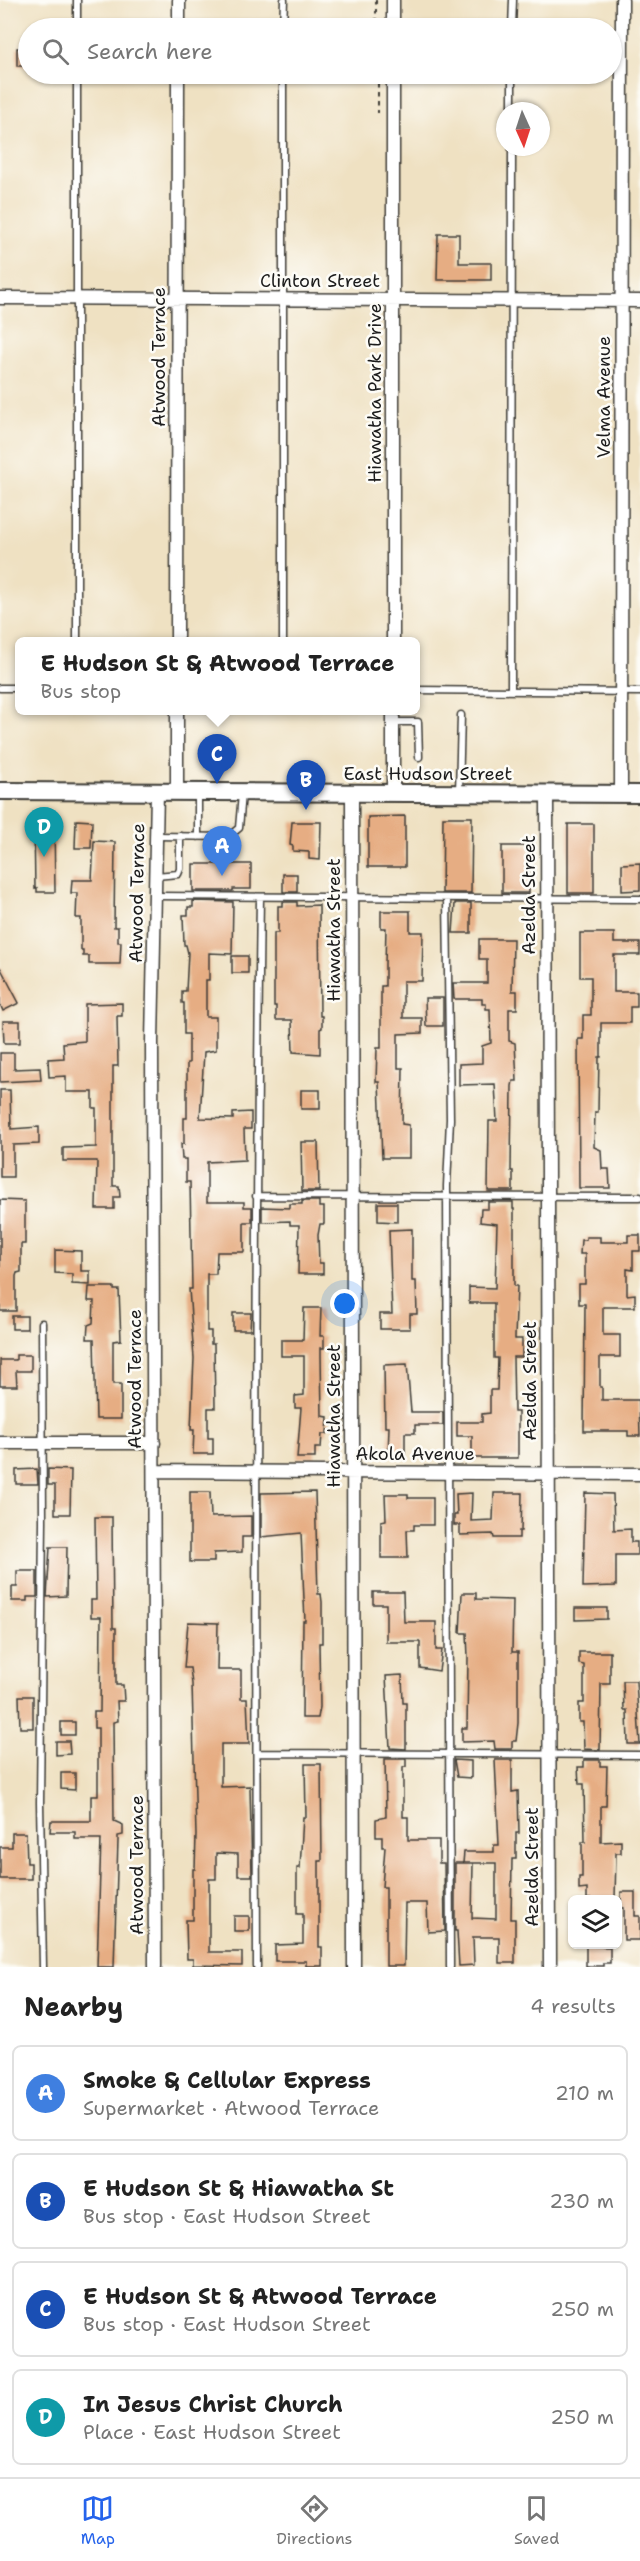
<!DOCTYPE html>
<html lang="en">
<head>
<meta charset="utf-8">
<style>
  body { margin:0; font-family:"Shantell Sans",sans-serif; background:#f2f2f2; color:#222 }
  .controls { position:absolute; right:18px; bottom:18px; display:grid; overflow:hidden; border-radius:9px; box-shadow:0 2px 4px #0004 }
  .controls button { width:54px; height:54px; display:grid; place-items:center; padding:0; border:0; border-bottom:2px solid #e0e0e0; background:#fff; color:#222; font:30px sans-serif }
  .compass { position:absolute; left:496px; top:102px; width:54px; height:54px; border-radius:50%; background:#fff; box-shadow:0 2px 4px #0004; rotate:177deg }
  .you { position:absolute; left:345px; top:1304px; width:21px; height:21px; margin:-15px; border:4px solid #fff; border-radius:50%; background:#1a73e8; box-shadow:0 0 0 9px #1a73e833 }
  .badge { display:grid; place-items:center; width:39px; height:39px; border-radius:50%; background:#2563eb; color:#fff; font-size:20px; font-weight:700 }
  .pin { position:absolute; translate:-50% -50px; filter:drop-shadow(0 2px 3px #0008) }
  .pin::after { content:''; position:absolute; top:32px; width:21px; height:18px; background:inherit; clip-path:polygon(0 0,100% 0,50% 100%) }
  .popup { position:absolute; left:15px; top:637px; width:405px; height:78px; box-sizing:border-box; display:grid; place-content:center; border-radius:9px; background:#fff; filter:drop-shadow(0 2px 4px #0005); font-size:20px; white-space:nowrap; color:#767676 }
  .popup b { font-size:22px; color:#222 }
  .popup::after { content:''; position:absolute; left:50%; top:100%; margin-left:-12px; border:12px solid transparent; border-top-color:#fff }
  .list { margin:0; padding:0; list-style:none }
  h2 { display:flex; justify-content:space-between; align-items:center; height:78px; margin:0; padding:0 24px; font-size:26px }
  h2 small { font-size:20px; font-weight:400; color:#767676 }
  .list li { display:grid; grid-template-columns:39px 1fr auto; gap:18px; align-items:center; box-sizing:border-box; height:96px; margin:0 12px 12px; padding:0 12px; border:2px solid #e0e0e0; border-radius:9px }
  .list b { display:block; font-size:22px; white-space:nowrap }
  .list p { margin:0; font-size:20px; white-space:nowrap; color:#767676 }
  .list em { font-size:20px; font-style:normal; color:#767676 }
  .icon { flex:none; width:33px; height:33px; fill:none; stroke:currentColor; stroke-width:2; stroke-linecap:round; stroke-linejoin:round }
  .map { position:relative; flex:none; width:640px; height:1967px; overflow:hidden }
  .search { position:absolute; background:#fff; box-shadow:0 2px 4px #0004; left:18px; right:18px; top:18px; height:66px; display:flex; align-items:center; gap:15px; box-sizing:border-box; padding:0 21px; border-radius:33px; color:#767676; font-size:22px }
  .sheet { height:510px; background:#fff }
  nav { display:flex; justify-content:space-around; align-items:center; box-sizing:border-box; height:84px; border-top:2px solid #e0e0e0; background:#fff; font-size:16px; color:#767676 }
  nav a { display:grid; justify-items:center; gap:3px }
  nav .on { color:#2563eb }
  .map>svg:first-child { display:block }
</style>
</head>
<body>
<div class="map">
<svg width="640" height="1967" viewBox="0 0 640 1967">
  <rect width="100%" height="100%" fill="#fdfcf7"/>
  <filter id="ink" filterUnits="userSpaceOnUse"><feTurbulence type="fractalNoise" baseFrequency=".0167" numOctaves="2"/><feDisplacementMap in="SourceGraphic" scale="12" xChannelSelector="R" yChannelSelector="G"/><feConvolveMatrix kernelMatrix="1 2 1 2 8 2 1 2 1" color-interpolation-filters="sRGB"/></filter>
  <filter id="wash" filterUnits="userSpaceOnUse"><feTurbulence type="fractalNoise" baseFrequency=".008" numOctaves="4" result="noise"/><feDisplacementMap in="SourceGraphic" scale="24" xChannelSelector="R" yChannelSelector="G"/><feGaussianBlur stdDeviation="1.35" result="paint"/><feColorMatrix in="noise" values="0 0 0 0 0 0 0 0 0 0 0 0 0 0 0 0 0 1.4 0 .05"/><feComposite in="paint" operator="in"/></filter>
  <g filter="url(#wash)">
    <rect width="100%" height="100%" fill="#efe1c2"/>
    <g id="blocks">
      <!-- building -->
      <path fill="#e6ad83" d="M17 48H28V66H17Z
        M438 234H459V263H491V280H437Z
        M405 816V867H368V817Z
        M443 817H472L471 893H442Z
        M76 820 92 821 91 848H75Z
        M54 821 55 892H37V888L35 889 34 822Z
        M292 822H321L320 860 309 859V852L293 851V846L290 845Z
        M568 824H594V893H568Z
        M94 841 115 842 114 927H118V942H121L120 964H89V956H83V950H81V918H76L77 893H71L72 880H92Z
        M502 846H529V893H502Z
        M640 863V890L622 891V864Z
        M193 864H251V889H233V891H193Z
        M283 874H297V892H283Z
        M193 901 233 902 232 954 209 953V980H206V1017H216V1050L204 1052 200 1118 233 1119V1113L251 1112V1129H244L245 1160 207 1162V1202H244V1207H252V1222H244V1252H217L216 1274H207V1331H211V1344H214L215 1408H208V1438H213V1454H193L194 1430H191L194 1358 189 1289H192L190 1182H186V1159H182L181 1144H184V1118H187V1063H189V1034H184V1003H182V991H186L188 953 186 945H184L183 915H188V907H193Z
        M283 902H297V906L319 905 320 1016H322V1028L320 1029V1054L293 1052 292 1020H276V1006H274V933H278V906H283Z
        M455 903H471V933H453Z
        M381 911H410V932H423L422 981H403V1018H422V1033L398 1034V1068H403L402 1124 409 1125V1158H382L379 1082H376L377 1048H381V986H385V964L386 928H381Z
        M580 933H614V943H640V955H614V992H637V1007H630V1023H601V1057H599L598 1112H595L594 1147 601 1150 602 1169H609L610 1188H579L578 1039H583V1015H591V977H580Z
        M479 939H513L512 991H517V1009H509V1041L515 1043 517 1081H513L512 1086 511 1171H513V1191H488L489 1121H497L495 1084 459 1085V1064L482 1063V1046L491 1043 490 1009H486V1004H482V999H454L453 983H487V959H479Z
        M232 956H248V973H232Z
        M0 967 19 1003 3 1011 0 1004Z
        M425 998H443V1026H426Z
        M122 1003V1016H117L118 1066H113V1186H119L120 1197H114V1209H96L97 1161H63V1148L96 1147V1108H93V1092H66V1076L49 1077 48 1059 64 1058 63 1043 85 1041V1004Z
        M3 1021H20V1043H4Z
        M0 1053H14V1069L40 1068 41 1080 0 1082Z
        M0 1090H10L11 1129 39 1127V1144L13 1145V1177H0Z
        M301 1090H320V1109H301Z
        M301 1142H318L319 1191H302Z
        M0 1200 25 1201V1244H21V1272L17 1273 16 1276V1311H0Z
        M302 1201H319V1207H324V1224H320L318 1235 319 1263H323V1274H298L299 1225H290V1221L262 1222V1207L290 1208V1204H302Z
        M488 1202H513V1209H514V1286H517L515 1337V1339H522V1357H513L514 1412H518V1458H472V1436H457V1422H482V1414L490 1413V1390H497L498 1358H494V1303H469V1287L495 1288 497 1224 480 1222 481 1209H488Z
        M378 1203H397V1222L378 1221Z
        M412 1229V1281H416L417 1314H410V1329H380V1314H392L389 1230Z
        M628 1235H640V1251H633V1270L627 1269V1295L635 1294V1307H603V1335H620V1357H600V1387H602V1400H639L640 1436H628V1431H584L585 1304H579V1284H585V1254H580L581 1240H586V1237H600V1242H628Z
        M55 1250 81 1251V1271H90V1285L72 1284V1274L55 1273Z
        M89 1287H114V1290H119L121 1340 113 1341V1384H121V1419H96L94 1339H87L88 1325 93 1323 94 1301H88Z
        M304 1308H321L320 1336H324V1348H321V1356L322 1416 328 1417 327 1434H322L321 1448H315V1458H297L301 1408H295V1396L304 1395V1356H281V1340H303Z
        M233 1313H251L250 1330H233Z
        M12 1316H27V1329H12Z
        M16 1355H31V1371H16L17 1386H0V1360H16Z
        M407 1364 411 1412H443V1425H415V1433H405V1455H388L389 1427H385L384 1365Z
        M37 1469 38 1484H16V1470Z
        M48 1469 71 1470 70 1514H55V1485H48Z
        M190 1492H210L211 1517 251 1516V1537H242V1552L214 1553V1562H190Z
        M315 1492 318 1594H321L322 1602V1643H319L320 1707 318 1718H302L303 1621H305L301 1533 261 1537V1493Z
        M472 1493 471 1521 493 1520 494 1493H522L521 1531H519V1538H494L493 1534 460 1535V1525H454V1515H457L456 1494Z
        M585 1493 613 1494 614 1530 631 1529V1542H637V1555H616V1586L583 1587Z
        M385 1494H408V1498H433V1525H414V1530H407L408 1558H381V1521L386 1520Z
        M95 1517H112L113 1628H116V1685H123L124 1701H117L118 1721 113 1722 114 1821 123 1825V1835L118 1836V1840L114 1967H97L101 1839H75V1832H50L51 1821H91V1796H98V1728H94V1712H100L101 1617H91V1600H96Z
        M50 1547H67L66 1596 47 1597Z
        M17 1571H37V1597H27V1601H12V1587H17Z
        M373 1592H403L404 1622H436V1650H442L439 1671 420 1668V1642H386V1604H373Z
        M462 1593H476V1599L513 1600 512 1652H518V1723L516 1741H512V1749H495L494 1741 462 1742V1728H467L468 1657 467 1633H460Z
        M575 1608H607V1619L575 1620Z
        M188 1622 218 1623 217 1670H241V1699H247L249 1744H221V1787L250 1786 252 1876H238V1854L216 1853V1879H209V1952H242V1966L193 1965V1959H187L186 1920H193V1869H195L196 1835 192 1684 190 1668H184Z
        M579 1652H610V1684H601L600 1750 584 1749 583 1722H579V1703H584V1665L579 1664Z
        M402 1675 403 1703H406V1749L390 1748 386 1676Z
        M623 1681H636L640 1744H628L627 1710H624Z
        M19 1696H33V1728H20Z
        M61 1722H75V1735H61Z
        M56 1741H69L70 1754 56 1755Z
        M385 1759H406V1767H403V1817H408V1840H439V1863H444L445 1931 428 1932 427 1903H405L404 1966H386V1887H382L385 1847H382V1837H376V1819L386 1817Z
        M454 1760 471 1761V1778L457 1777Z
        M495 1760H512V1792L518 1791 519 1833H516V1859H512L511 1919H515V1963H499V1937H473L474 1965 459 1966 457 1931H455V1863H473L472 1918 496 1919V1863H463L464 1852H494V1845H499Z
        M584 1760H600V1766H607L606 1806H601V1842L621 1841V1853H616L615 1899H587V1889L579 1890V1877H582V1842H585L584 1784H579L578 1767H584Z
        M305 1764H321L322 1861H319V1947H322V1966H306V1961H275V1945L303 1944V1914H297V1868H300L303 1817H306Z
        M61 1773H75V1790L61 1789Z
        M12 1833H26L27 1863H31V1879H0V1847H12Z
        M621 1892H635V1916H640V1940H624V1908H621Z
        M234 1916H249V1931H234Z
        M586 1946 610 1947V1963H603V1966H586Z"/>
    </g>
  </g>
  <g filter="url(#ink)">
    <use href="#blocks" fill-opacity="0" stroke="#3c3a35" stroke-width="1.5"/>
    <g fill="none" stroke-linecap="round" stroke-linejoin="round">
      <!-- service casing -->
      <g stroke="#3c3a35" stroke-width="9">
        <path id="service" d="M77 0V28
          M283 28 284 0
          M512 28 513 0
          M283 74V642
          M512 111V74
          M77 642V74
          M0 688H19
          M415 690 640 692
          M511 691 512 147
          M393 722H418L419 757
          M198 792V837
          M459 793 461 715
          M157 836 228 837 239 828 242 794
          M156 876 178 874 180 869V836
          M155 896 640 899
          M447 898 450 1119 447 1186 450 1967
          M256 1196 640 1197
          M42 1323 43 1521 40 1803 43 1967
          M257 1753 640 1755
          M257 1967C256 1610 255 1254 260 897"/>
      </g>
      <!-- minor casing -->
      <g stroke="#3c3a35" stroke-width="15">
        <path id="minor" d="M393 0V28
          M179 28V0
          M0 298 640 301
          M177 642 178 74
          M393 642V74
          M177 792V710
          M352 793 354 1967
          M393 793V710
          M547 794 550 1967
          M621 794 622 0
          M0 1443H154
          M154 1471 640 1474
          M155 1967 152 1042 157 792"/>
      </g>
      <!-- secondary casing -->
      <g stroke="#3c3a35" stroke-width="20">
        <path id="secondary" d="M0 791 640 794"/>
      </g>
      <!-- path -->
      <path stroke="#3c3a35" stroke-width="2" stroke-dasharray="4.5 4.5" stroke-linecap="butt" d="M376 0V28
        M378 74V113"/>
      <!-- service -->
      <use href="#service" stroke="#fff" stroke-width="6"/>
      <!-- minor -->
      <use href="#minor" stroke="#fff" stroke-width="12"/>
      <!-- secondary -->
      <use href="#secondary" stroke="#fff" stroke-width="16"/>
    </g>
  </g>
  <g text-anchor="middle" stroke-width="5" stroke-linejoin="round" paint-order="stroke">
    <!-- street labels -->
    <g font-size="18" fill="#1c1c1c" stroke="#fdfcf7">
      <text x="320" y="287">Clinton Street</text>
      <text transform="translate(159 357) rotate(-90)" y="6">Atwood Terrace</text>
      <text transform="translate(375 393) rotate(-90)" y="6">Hiawatha Park Drive</text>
      <text transform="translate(604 397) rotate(-90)" y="6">Velma Avenue</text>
      <text x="428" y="780">East Hudson Street</text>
      <text transform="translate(137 893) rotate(-89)" y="6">Atwood Terrace</text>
      <text transform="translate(529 895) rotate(-90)" y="6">Azelda Street</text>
      <text transform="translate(334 930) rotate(-90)" y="6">Hiawatha Street</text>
      <text transform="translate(135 1379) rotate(-90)" y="6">Atwood Terrace</text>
      <text transform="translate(530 1381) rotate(-90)" y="6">Azelda Street</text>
      <text transform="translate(334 1416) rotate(-90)" y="6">Hiawatha Street</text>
      <text x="415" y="1460">Akola Avenue</text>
      <text transform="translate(137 1865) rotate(-90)" y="6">Atwood Terrace</text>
      <text transform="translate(532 1867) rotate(-90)" y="6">Azelda Street</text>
    </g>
  </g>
</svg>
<div class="controls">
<button><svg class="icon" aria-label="layers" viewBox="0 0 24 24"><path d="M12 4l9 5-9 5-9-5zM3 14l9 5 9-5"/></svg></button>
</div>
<svg class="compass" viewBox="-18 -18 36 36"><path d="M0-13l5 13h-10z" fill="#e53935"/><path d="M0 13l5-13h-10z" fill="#767676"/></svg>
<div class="you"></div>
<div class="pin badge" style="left:222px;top:876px;background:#3f7fe0">A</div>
<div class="pin badge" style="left:306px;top:810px;background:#1a4fb4">B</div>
<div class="pin badge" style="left:217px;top:784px;background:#1a4fb4">C</div>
<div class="popup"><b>E Hudson St &amp; Atwood Terrace</b>Bus stop</div>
<div class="pin badge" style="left:44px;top:857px;background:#0f9aa8">D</div>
<div class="search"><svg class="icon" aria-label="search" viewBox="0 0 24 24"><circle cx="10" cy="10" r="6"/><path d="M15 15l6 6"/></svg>Search here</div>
</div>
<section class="sheet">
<h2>Nearby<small>4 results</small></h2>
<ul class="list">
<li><span class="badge" style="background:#3f7fe0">A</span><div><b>Smoke &amp; Cellular Express</b><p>Supermarket · Atwood Terrace</p></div><em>210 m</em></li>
<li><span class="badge" style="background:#1a4fb4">B</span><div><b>E Hudson St &amp; Hiawatha St</b><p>Bus stop · East Hudson Street</p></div><em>230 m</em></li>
<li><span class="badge" style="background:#1a4fb4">C</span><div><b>E Hudson St &amp; Atwood Terrace</b><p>Bus stop · East Hudson Street</p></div><em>250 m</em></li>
<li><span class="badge" style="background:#0f9aa8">D</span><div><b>In Jesus Christ Church</b><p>Place · East Hudson Street</p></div><em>250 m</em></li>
</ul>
</section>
<nav>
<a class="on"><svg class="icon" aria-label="map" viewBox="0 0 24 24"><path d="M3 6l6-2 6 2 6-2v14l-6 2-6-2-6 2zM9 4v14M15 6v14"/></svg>Map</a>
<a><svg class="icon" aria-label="directions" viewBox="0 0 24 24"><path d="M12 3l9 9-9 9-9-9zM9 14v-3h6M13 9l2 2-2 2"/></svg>Directions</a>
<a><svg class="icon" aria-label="saved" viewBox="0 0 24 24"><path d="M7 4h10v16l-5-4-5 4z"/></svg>Saved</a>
</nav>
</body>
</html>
